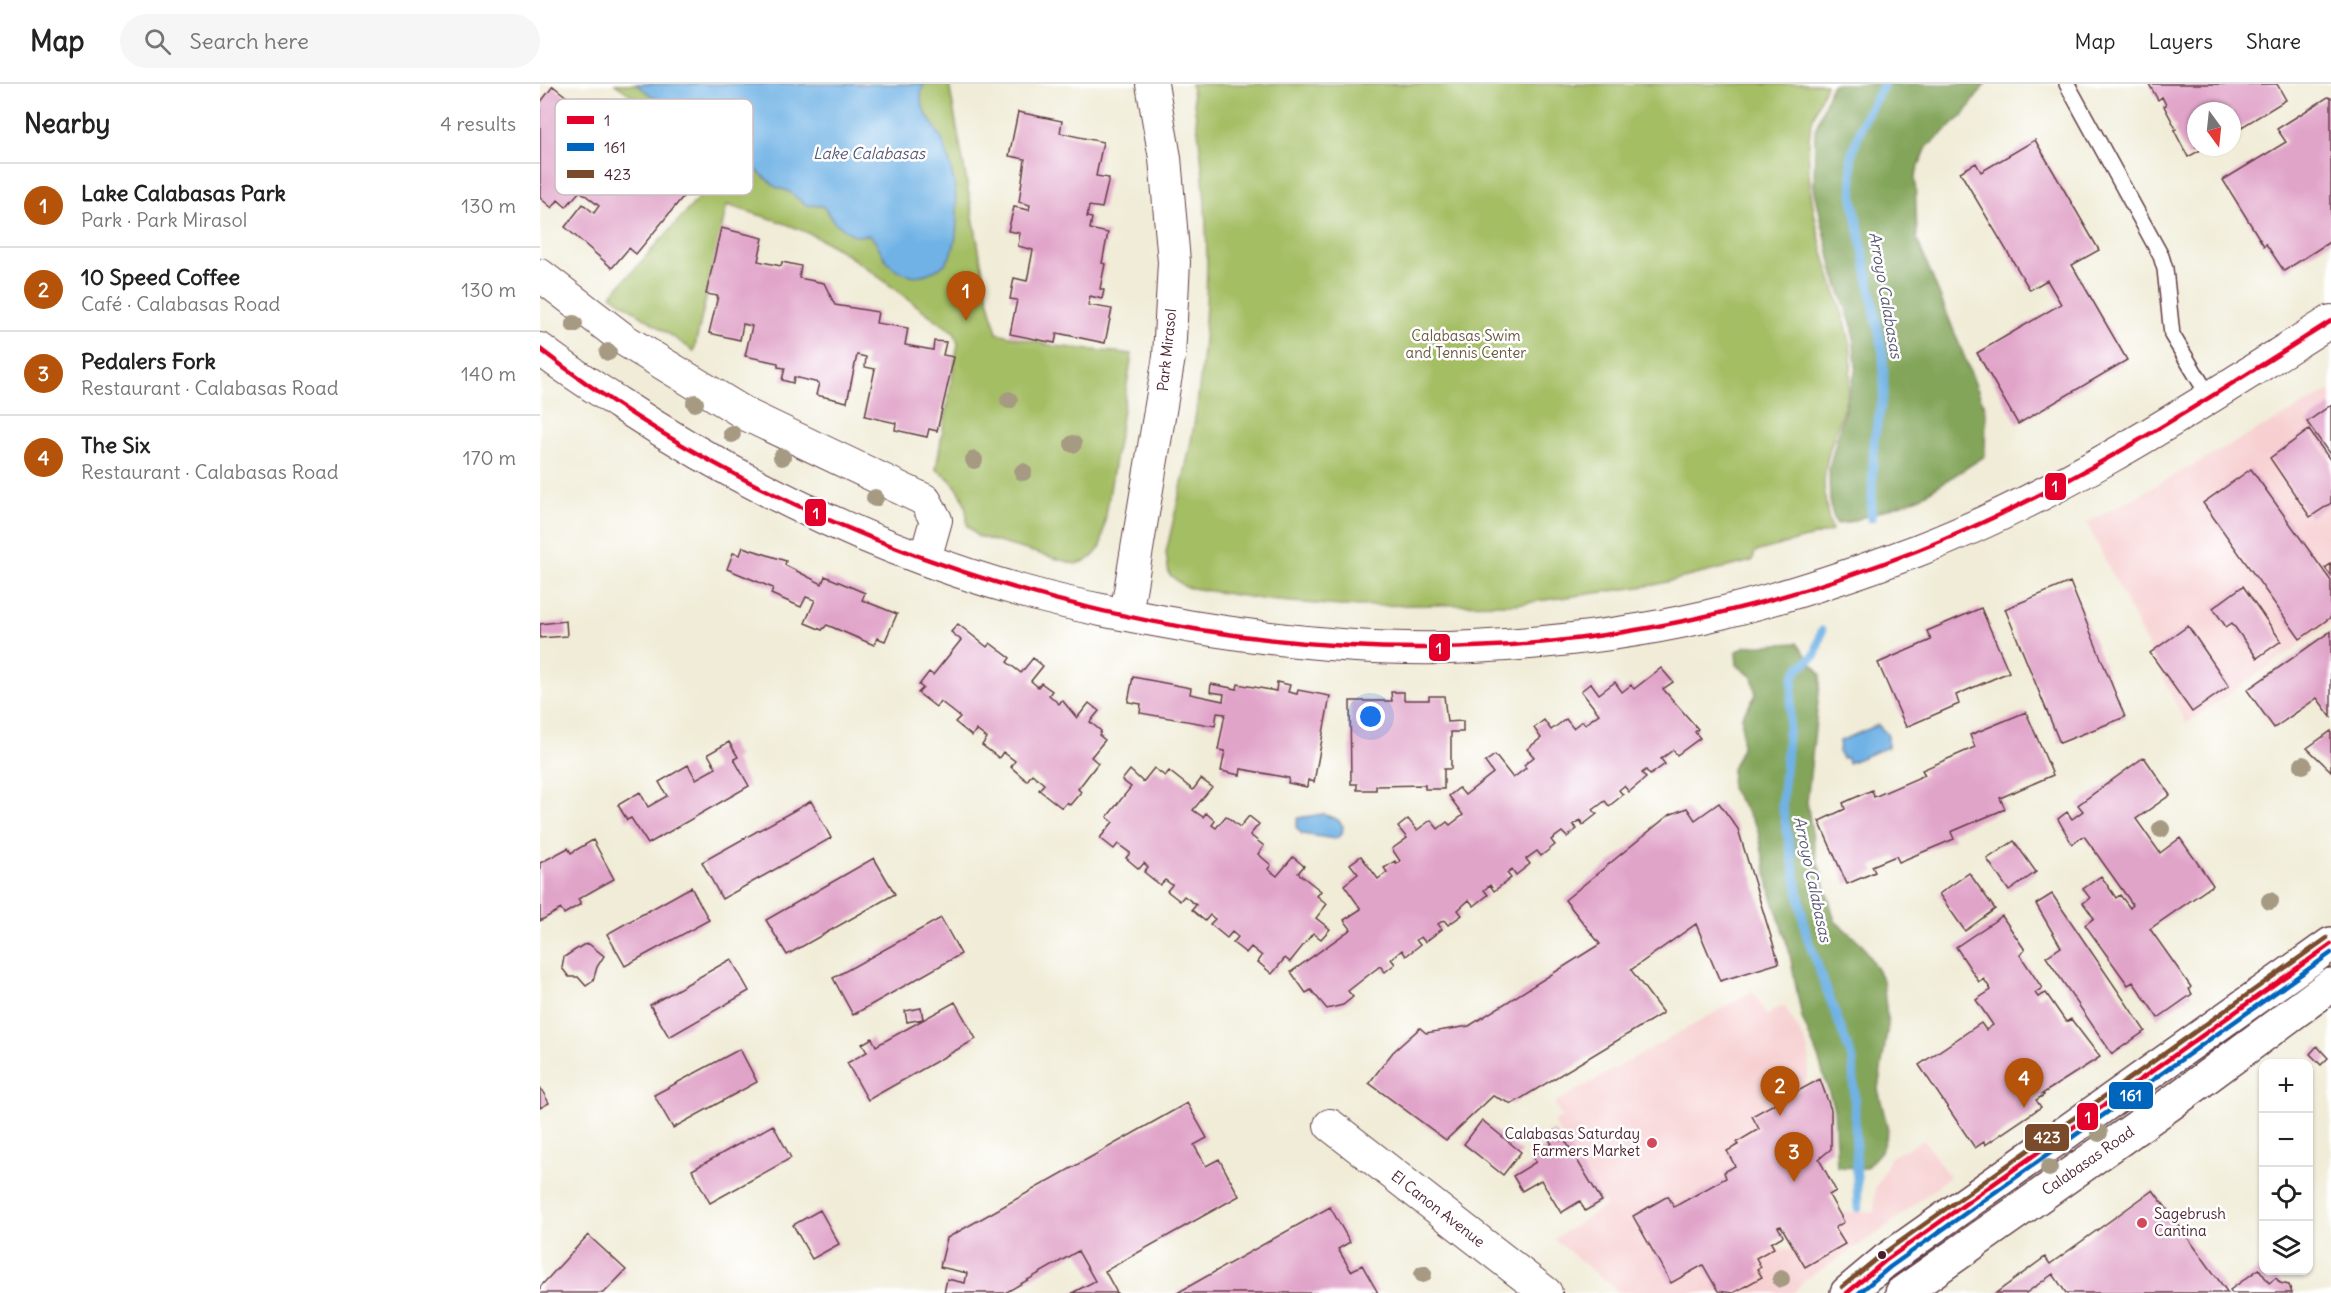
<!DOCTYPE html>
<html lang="en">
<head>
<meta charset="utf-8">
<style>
  body { margin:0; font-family:Delius,sans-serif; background:#f6f6f6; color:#222 }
  .controls { position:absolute; right:18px; bottom:18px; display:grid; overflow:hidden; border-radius:12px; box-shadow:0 2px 4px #0004 }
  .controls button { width:54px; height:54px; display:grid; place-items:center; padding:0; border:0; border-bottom:2px solid #e0e0e0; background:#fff; color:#222; font:30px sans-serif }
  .compass { position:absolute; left:1647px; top:18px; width:54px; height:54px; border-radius:50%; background:#fff; box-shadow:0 2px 4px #0004; rotate:165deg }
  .you { position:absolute; left:831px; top:633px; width:21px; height:21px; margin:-15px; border:4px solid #fff; border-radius:50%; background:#1a73e8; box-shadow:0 0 0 9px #1a73e833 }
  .badge { display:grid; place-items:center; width:39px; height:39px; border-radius:50%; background:#b45309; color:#fff; font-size:20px; font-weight:700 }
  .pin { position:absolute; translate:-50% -50px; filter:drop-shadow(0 2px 3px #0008) }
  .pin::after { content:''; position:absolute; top:32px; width:21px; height:18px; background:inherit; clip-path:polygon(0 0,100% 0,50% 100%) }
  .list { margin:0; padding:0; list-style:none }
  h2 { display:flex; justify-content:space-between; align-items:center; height:78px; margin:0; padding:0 24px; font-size:26px }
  h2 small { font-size:20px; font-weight:400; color:#767676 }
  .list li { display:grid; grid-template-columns:39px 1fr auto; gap:18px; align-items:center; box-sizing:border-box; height:84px; padding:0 24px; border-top:2px solid #e0e0e0 }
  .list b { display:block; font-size:22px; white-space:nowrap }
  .list p { margin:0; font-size:20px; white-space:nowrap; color:#767676 }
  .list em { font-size:20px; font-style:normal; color:#767676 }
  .icon { flex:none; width:33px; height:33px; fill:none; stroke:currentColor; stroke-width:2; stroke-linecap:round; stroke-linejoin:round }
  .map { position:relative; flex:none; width:1791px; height:1209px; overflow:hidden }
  header { display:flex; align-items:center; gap:36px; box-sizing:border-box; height:84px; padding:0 30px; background:#fff; border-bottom:2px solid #e0e0e0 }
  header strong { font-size:28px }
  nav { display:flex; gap:33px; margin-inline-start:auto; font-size:21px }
  .search { width:420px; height:54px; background:#f6f6f6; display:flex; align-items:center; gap:15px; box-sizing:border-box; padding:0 21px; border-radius:33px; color:#767676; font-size:22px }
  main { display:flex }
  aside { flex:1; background:#fff }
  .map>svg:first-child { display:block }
</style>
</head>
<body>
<header>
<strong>Map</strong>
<div class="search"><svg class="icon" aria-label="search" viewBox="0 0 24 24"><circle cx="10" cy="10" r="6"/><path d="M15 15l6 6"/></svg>Search here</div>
<nav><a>Map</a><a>Layers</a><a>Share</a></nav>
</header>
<main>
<aside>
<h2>Nearby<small>4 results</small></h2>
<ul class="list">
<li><span class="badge">1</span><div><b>Lake Calabasas Park</b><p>Park · Park Mirasol</p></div><em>130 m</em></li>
<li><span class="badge">2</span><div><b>10 Speed Coffee</b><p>Café · Calabasas Road</p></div><em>130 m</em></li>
<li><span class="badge">3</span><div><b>Pedalers Fork</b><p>Restaurant · Calabasas Road</p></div><em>140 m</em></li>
<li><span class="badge">4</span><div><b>The Six</b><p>Restaurant · Calabasas Road</p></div><em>170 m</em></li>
</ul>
</aside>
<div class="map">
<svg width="1791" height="1209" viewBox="0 0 1791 1209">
  <rect width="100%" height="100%" fill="#fff"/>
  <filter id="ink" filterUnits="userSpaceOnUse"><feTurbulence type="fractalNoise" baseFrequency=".0167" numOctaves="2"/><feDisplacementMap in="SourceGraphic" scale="12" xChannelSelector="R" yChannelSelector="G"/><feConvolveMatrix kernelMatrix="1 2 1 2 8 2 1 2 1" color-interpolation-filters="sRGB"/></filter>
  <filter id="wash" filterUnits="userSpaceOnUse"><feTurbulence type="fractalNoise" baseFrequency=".008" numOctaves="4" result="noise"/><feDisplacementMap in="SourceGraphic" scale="24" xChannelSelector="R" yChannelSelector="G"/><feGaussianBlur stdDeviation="1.35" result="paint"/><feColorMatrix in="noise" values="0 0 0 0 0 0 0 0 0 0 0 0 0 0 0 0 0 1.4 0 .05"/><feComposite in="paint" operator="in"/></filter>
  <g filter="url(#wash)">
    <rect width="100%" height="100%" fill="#f0ecd7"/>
    <!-- built -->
    <path fill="#f7cfd0" d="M1791 306V539L1646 640 1547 439Z
      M1213 907 1227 931 1244 921 1266 959 1270 976 1265 1003 1212 1032 1219 1045 1197 1058 1198 1061 1187 1067 1195 1082 1184 1088 1186 1094 1134 1123 1127 1112 1103 1126 1140 1192 1163 1180 1178 1209H1080L1014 1155 1066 1122 1013 1038 1022 1033 1014 1019Z
      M1384 1056 1409 1093 1345 1144 1265 1196 1253 1209H1192L1221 1193 1217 1185 1221 1183 1216 1174 1234 1164 1255 1166 1265 1183 1304 1160 1295 1144 1304 1138 1301 1133 1304 1128H1334L1335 1106 1351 1073Z"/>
    <!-- green -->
    <path fill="#a4be64" stroke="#776e48" stroke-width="1.5" d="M75 0H409L447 210 457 249 514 262 592 270 561 462C554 473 547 478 535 480L437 452 427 441C428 415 417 398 396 385L418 260 414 248C369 219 329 181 282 156 252 140 219 131 187 121L154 267 71 211 186 84 145 49Z
      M651 0H1286C1281 15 1272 32 1270 47 1264 93 1277 152 1291 195 1300 225 1313 251 1311 283 1307 350 1268 370 1292 447L1215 468 1212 477 1114 501 976 520 800 522 728 516 645 503 629 490 626 469C637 418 652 365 658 313 672 209 669 104 651 0Z"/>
    <!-- forest -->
    <path fill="#83a55a" stroke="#666242" stroke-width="1.5" d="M1292 0H1445L1424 31 1387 63 1375 92 1377 155 1446 327 1445 372 1379 414 1306 439 1296 440 1290 422 1289 384 1316 284 1313 245 1294 191 1274 103 1275 47Z
      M1257 559 1281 591 1267 718 1276 772 1295 837 1322 860 1343 896 1348 942 1338 1005 1348 1046 1341 1067 1326 1084 1297 1083 1294 1025 1278 973 1262 934 1249 866 1231 810 1217 743 1191 704 1192 685 1202 663V632L1216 611 1212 593 1197 581 1196 568 1206 562Z"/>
    <!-- water -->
    <path fill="#6fb2e5" stroke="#5c6888" stroke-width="1.5" d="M96 0H384C373 23 395 38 403 58 415 85 430 172 396 186 380 193 372 194 357 186 342 178 341 160 329 151L315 152 294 138 283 122 266 121 248 107 236 103 208 79 193 75 183 64Z
      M1338 641 1348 651V663L1308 679 1307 674H1302L1299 669 1300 657Z
      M783 730 798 736 803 742 802 750 795 755 762 750 756 743 758 734Z"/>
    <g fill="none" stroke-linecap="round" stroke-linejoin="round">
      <!-- stream -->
      <path stroke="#6fb2e5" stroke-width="9" d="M1331 434 1334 356 1344 307 1343 270 1313 115 1311 72 1325 33 1344 0
        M1282 547 1275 571 1257 586 1253 594 1242 721 1266 850 1313 977 1318 1124"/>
    </g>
    <g id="blocks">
      <!-- building -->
      <path fill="#e1a4c9" d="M1609 0H1737L1746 16 1692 49V27H1656V63H1666L1648 73 1634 46 1636 45 1624 22 1626 21 1622 13 1618 16Z
        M13 2 46 28 63 26 93 50 106 35 131 56 125 63 160 92 96 170 89 164 72 184 25 143 43 120 54 129 59 122 40 107 26 123 18 116 12 124 0 114V19Z
        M1788 13 1791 14V157L1744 187 1726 160 1724 162 1683 96 1746 58 1737 45Z
        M478 28 522 37 520 49 563 58 556 92 569 94 562 124 549 122 547 133 552 134 550 145 568 149 562 179 565 180 560 205 564 206 562 215 550 212 548 221 572 225 565 259 517 249 515 259 470 250 477 216 470 215 474 194 487 197 493 166 478 162 480 149 468 147 474 123 489 126 490 121 479 118 485 75 469 72Z
        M1495 56 1559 166 1532 181 1587 276 1478 340 1437 269 1521 220 1507 196 1490 206 1420 88 1436 79 1441 88Z
        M181 144 223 154 218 177 241 182 242 178 261 182 259 194 284 199 295 221 338 228 336 239 368 244 365 261 393 266 394 257 406 258 403 271 414 273 397 347 389 345 387 353 355 346 356 339 325 332 335 285 325 283 326 273 317 271 307 318 276 311 279 299 254 293 253 299 242 296 245 284 238 283V279L205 272 212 242 203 240 200 256 169 249 178 212 166 210Z
        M1791 321V372L1767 338Z
        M1769 346 1791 377V419L1770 433 1730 374Z
        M1711 385 1791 497V533L1760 555 1663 419Z
        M203 463 246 477 245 481 282 500 285 492 325 509 322 516 357 530 345 557 337 554 334 561 287 541 282 546 265 539 275 516 266 513 261 523 231 510 233 504 187 485 193 469 200 471Z
        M1791 480V492L1785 484Z
        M1530 498 1585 633 1520 659 1465 525Z
        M1703 502 1741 557 1717 574 1692 539 1686 543 1673 524Z
        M1441 524 1469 588 1416 611 1419 620 1366 643 1338 579 1391 556 1387 547Z
        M26 537 27 552 0 554V540Z
        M418 540 447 563 450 559 470 574 467 578 481 589 493 574 503 582 491 597 498 603 501 599 512 607 509 611 519 620 522 616 537 634 549 619 559 627 550 638 561 647 559 651 565 656 551 673 558 679 538 705 541 708 530 721 527 718 522 724 499 706 504 700 492 690 487 697 471 683 475 677 463 668 459 674 442 661 447 654 436 646 432 652 415 638 420 633 400 617 396 623 378 609 383 604 379 601 389 588 393 591 421 556 411 548Z
        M1648 542 1689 602 1652 628 1610 569Z
        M1791 547V633L1777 614 1734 644 1707 606Z
        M1121 584 1133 598 1123 605 1158 645 1155 648 1160 654 1137 671 1133 666 1121 675 1125 680 1110 691 1106 686 1102 689 1106 694 1089 708 1084 702 1079 706 1083 711 1069 722 1065 717 1053 726 1057 730 1043 741 1040 736 1033 741 1037 745 1027 753 1022 748 1011 756 1015 761 1001 772 997 767 986 775 990 780 976 791 972 785 967 789 971 794 954 807 950 801 944 806 948 811 934 822 929 816 918 826 922 831 908 841 904 836 898 840 902 845 885 858 881 853 876 856 880 861 866 872 862 866 851 875 855 880 845 888 840 882 808 907 813 913 803 921 787 925 771 906 766 909 751 888 811 845 804 836 821 825 804 801 818 790 810 780 821 772 838 795 847 788 844 784 855 777 857 780 860 777 852 765 867 754 858 743 868 735 877 746 891 736 898 745 907 738 910 741 923 731 909 712 919 704 925 711 953 689 945 678 955 671 973 694 986 684 984 681 994 673 987 665 1001 654 994 644 1004 636 1011 646 1026 635 1033 644 1042 637 1045 640 1059 630 1041 607 1051 599 1059 610 1075 598 1082 608 1091 601 1094 605Z
        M593 593 651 604 650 610 683 617 684 610 670 608 671 600 697 605 698 600 736 607 737 598 750 601 748 608 757 610 758 606 790 612 774 698 768 696 767 703 748 699 749 694 701 685 700 691 681 687 685 667 678 666 685 630 677 629 675 642 600 629 601 620 588 618Z
        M851 608H864V616H889V612H904L907 638 923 637V648H911V685H904V705H885V701L836 702V706H817V700H811L810 617H852Z
        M1486 628 1513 691 1460 714 1465 725 1411 748 1414 755 1359 778 1356 772 1332 782 1335 788 1307 800 1279 737 1305 725 1303 719 1332 706 1334 713 1385 691 1382 686 1435 663 1430 651Z
        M1791 647V687L1767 664Z
        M189 658 198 673 194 675 209 702 108 760 91 734 87 736 78 721 100 708 108 723 127 712 119 698 148 681 156 695 176 684 168 670Z
        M1604 673 1630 711 1596 735 1620 769 1640 754 1673 801 1610 845 1651 903 1649 905 1652 910 1618 934 1593 898 1588 901 1545 841 1554 834 1543 819 1550 814 1543 805 1561 792 1576 814 1580 811 1590 824 1593 821 1544 752 1532 760 1518 735 1527 728 1532 735 1543 727 1538 721Z
        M614 684 625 692 629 687 653 706 661 695 672 703 653 726 663 733 666 729 675 737 672 741 676 744 686 732 700 743 709 732 719 740 710 751 724 762 718 770 731 781 728 785 737 792 753 773 764 782 758 789 781 807 777 812 787 820 776 834 790 845 781 855 773 849 750 878 745 874 732 890 718 878 722 872 711 863 706 869 693 859 698 853 692 848 687 854 670 840 675 835 670 831 665 837 652 826 656 821 644 812 640 817 627 807 632 801 625 796 620 801 604 788 608 783 604 779 599 785 586 774 590 769 578 760 574 765 560 754 573 738 567 733 591 703 582 696 590 686 603 698Z
        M271 717 291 754 182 815 162 778Z
        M1179 719 1198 745 1239 879 1180 897 1156 840 1091 886 1123 929 972 1020 953 1012 906 1056 829 999 853 968 880 944 886 949 929 942 1060 860 1025 816 1129 731 1147 724 1155 736Z
        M53 756 74 795 38 815 41 820 24 830 21 825 0 837V779L28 764 31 769Z
        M1474 757 1496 788 1469 807 1447 775Z
        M334 774 355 810 247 871 226 836Z
        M1429 789 1455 825 1425 847 1399 810Z
        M151 803 169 836 85 882 67 850Z
        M1512 810 1605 947 1572 970 1506 873 1521 863 1496 820Z
        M1462 832 1485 866 1480 871 1502 904 1495 909 1498 913 1506 909 1526 938 1531 935 1560 973 1502 1010 1504 1011 1496 1016 1501 1023 1445 1061 1444 1058 1435 1064 1379 981 1441 939 1446 946 1453 941 1436 916 1451 906 1444 895 1439 898 1416 863Z
        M401 834 421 870 313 931 293 894Z
        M49 860 64 872 57 883 53 897 46 902 38 893H29L22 884 24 873 43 861Z
        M191 875 209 907 129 953 110 921Z
        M415 918 436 955 328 1016 307 979 327 968 322 960 332 954 336 962Z
        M381 924 383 935 367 938 365 927Z
        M1777 962 1788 974 1781 981 1770 970Z
        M200 965 217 998 133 1044 114 1011Z
        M1280 995 1291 1026V1065L1279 1075 1296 1107 1289 1111 1304 1138 1295 1144 1305 1160 1265 1183 1241 1142 1238 1143 1243 1152 1231 1159 1234 1164 1216 1174 1221 1183 1217 1185 1222 1193 1193 1209 1178 1207 1163 1181 1131 1199 1093 1132 1128 1112 1134 1123 1186 1094 1184 1088 1195 1082 1187 1067 1198 1061 1197 1058 1219 1045 1212 1032Z
        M0 1003 9 1019 0 1024Z
        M647 1019 667 1054 654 1061 666 1082 679 1075 699 1112 565 1187 577 1209H532L555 1197 538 1167 465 1209H404L407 1195 425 1199 427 1189 400 1183 407 1154Z
        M942 1036 981 1068 963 1091 924 1060Z
        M233 1041 251 1074 170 1119 152 1086Z
        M1014 1047 1020 1056 1023 1053 1062 1117 1045 1127 1040 1117 1021 1129 1001 1096 982 1107 973 1092 996 1078 992 1072 1012 1060 1006 1051Z
        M1613 1106 1688 1209H1526L1513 1190 1486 1209H1456L1505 1173 1510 1180Z
        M790 1123 810 1158 798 1165 811 1187 822 1181 838 1209H637Z
        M280 1126 299 1160 272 1175 253 1141Z
        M48 1151 86 1186 64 1209H0V1203Z
        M1719 1185 1729 1199 1736 1194 1740 1199 1749 1201 1752 1209H1692L1690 1206Z"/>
    </g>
  </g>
  <g filter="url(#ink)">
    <use href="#blocks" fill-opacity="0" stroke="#633e45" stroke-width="1.5"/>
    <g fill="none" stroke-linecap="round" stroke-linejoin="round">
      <!-- service casing -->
      <g stroke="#633e45" stroke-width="18">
        <path id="service" d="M1527 0 1621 172 1625 185 1632 251 1670 314"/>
      </g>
      <!-- minor casing -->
      <g stroke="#633e45" stroke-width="34">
        <path id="minor" d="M0 191 86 257 209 332 385 416 396 436 385 475
          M0 265C25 285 53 302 80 320 204 402 339 467 482 507 538 523 596 533 653 543 745 558 840 568 933 563 1008 559 1090 550 1164 533 1234 517 1309 492 1376 467 1524 410 1658 321 1791 237
          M586 531 629 273 634 178 625 74 612 0
          M790 1041 1006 1209"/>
      </g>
      <!-- secondary casing -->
      <g stroke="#633e45" stroke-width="36">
        <path id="secondary" d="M1307 1209 1345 1177 1791 860
          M1362 1209 1630 1020 1791 901"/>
      </g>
      <!-- service -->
      <use href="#service" stroke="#fff" stroke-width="15"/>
      <!-- minor -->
      <use href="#minor" stroke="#fff" stroke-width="32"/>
      <!-- secondary -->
      <use href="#secondary" stroke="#fff" stroke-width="33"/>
      <!-- bus-1 casing -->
      <g stroke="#fff" stroke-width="9">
        <path id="bus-1" d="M0 265C248 457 581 567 894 564 1060 563 1223 527 1376 467 1524 409 1657 322 1791 237
          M1307 1209 1345 1177 1791 860"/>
      </g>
      <!-- bus-2 casing -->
      <g stroke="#fff" stroke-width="9">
        <path id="bus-2" d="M1319 1209 1350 1183 1791 869"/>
      </g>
      <!-- bus-3 casing -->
      <g stroke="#fff" stroke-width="9">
        <path id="bus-3" d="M1302 1203 1341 1171 1787 854"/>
      </g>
      <!-- bus-1 -->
      <use href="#bus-1" stroke="#e4002b" stroke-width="4.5"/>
      <!-- bus-2 -->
      <use href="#bus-2" stroke="#0065bd" stroke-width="4.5"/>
      <!-- bus-3 -->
      <use href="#bus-3" stroke="#7a4b2a" stroke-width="4.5"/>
    </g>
    <!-- trees -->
    <g fill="#a69a83">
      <circle cx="34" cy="240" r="9"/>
      <circle cx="68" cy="268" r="9"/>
      <circle cx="469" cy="316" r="9"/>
      <circle cx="155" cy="319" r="9"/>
      <circle cx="192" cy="350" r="9"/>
      <circle cx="533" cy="360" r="9"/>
      <circle cx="242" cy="373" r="9"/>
      <circle cx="434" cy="376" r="9"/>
      <circle cx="483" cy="388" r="9"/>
      <circle cx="335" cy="414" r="9"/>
      <circle cx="1763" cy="681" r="9"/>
      <circle cx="1621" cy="745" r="9"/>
      <circle cx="1730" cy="817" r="9"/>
      <circle cx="1559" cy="1049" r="9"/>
      <circle cx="1509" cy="1084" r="9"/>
      <circle cx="883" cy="1190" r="9"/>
      <circle cx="1241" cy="1195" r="9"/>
    </g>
  </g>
  <!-- markers -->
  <g fill="#d1495b" stroke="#fff" stroke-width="2">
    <circle cx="1112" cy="1059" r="6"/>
    <circle cx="1602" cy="1139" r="6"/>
  </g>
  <circle fill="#4a1f2b" stroke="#fff" stroke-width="2" cx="1342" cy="1171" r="5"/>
  <g text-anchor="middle" stroke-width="5" stroke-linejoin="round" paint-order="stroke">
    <!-- park labels -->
    <g font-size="15" fill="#6a573f" stroke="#fff">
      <text x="926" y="257">Calabasas Swim<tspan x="926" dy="17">and Tennis Center</tspan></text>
    </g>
    <!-- street labels -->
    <g font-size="15" fill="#4a1f2b" stroke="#fff">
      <text transform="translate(627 266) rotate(-84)" y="5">Park Mirasol</text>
      <text transform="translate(1548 1077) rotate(-35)" y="5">Calabasas Road</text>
      <text transform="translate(898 1125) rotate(38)" y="5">El Canon Avenue</text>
    </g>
    <!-- poi labels -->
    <g font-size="15" fill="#4a1f2b" stroke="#fff" text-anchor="end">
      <text x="1100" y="1055">Calabasas Saturday<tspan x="1100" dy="17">Farmers Market</tspan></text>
      <text x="1614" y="1135" text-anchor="start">Sagebrush<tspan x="1614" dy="17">Cantina</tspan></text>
    </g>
    <!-- water labels -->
    <g font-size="16" font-style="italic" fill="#595a75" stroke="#fff">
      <text x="329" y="75">Lake Calabasas</text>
      <text transform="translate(1346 211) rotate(80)" y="6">Arroyo Calabasas</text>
      <text transform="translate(1273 795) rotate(78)" y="6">Arroyo Calabasas</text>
    </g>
  </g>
  <!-- legend -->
  <rect x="15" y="15" width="198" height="96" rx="9" fill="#fff" stroke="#c9bcbf" stroke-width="1.5"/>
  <rect x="27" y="32" width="27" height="8" fill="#e4002b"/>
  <rect x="27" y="59" width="27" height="8" fill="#0065bd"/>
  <rect x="27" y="86" width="27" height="8" fill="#7a4b2a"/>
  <g font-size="16" fill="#4a1f2b">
    <text x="64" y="42">1</text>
    <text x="64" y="69">161</text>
    <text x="64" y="96">423</text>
  </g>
  <g stroke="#fff" stroke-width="2">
    <rect x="1504" y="388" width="23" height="29" rx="6" fill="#e4002b"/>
    <rect x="264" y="414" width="23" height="29" rx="6" fill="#e4002b"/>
    <rect x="888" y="549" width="23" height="29" rx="6" fill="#e4002b"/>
    <rect x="1568" y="997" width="46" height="29" rx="6" fill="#0065bd"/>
    <rect x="1536" y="1018" width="23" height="29" rx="6" fill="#e4002b"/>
    <rect x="1484" y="1039" width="46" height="29" rx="6" fill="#7a4b2a"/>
  </g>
  <g font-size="16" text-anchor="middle" font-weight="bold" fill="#fff">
    <text x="1515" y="408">1</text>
    <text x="276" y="435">1</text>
    <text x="899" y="570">1</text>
    <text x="1591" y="1017">161</text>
    <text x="1548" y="1039">1</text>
    <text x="1507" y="1059">423</text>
  </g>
</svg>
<div class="controls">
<button>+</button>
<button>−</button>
<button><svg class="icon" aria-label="locate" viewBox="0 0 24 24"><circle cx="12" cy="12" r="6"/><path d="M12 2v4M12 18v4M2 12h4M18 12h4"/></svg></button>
<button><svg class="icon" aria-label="layers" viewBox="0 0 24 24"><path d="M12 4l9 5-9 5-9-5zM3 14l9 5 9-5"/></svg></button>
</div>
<svg class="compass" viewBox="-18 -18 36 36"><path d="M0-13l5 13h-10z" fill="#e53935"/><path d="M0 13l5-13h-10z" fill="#767676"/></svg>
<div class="you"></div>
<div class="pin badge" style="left:426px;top:237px">1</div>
<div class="pin badge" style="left:1240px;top:1032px">2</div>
<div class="pin badge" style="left:1254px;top:1098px">3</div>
<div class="pin badge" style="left:1484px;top:1024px">4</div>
</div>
</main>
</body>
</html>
